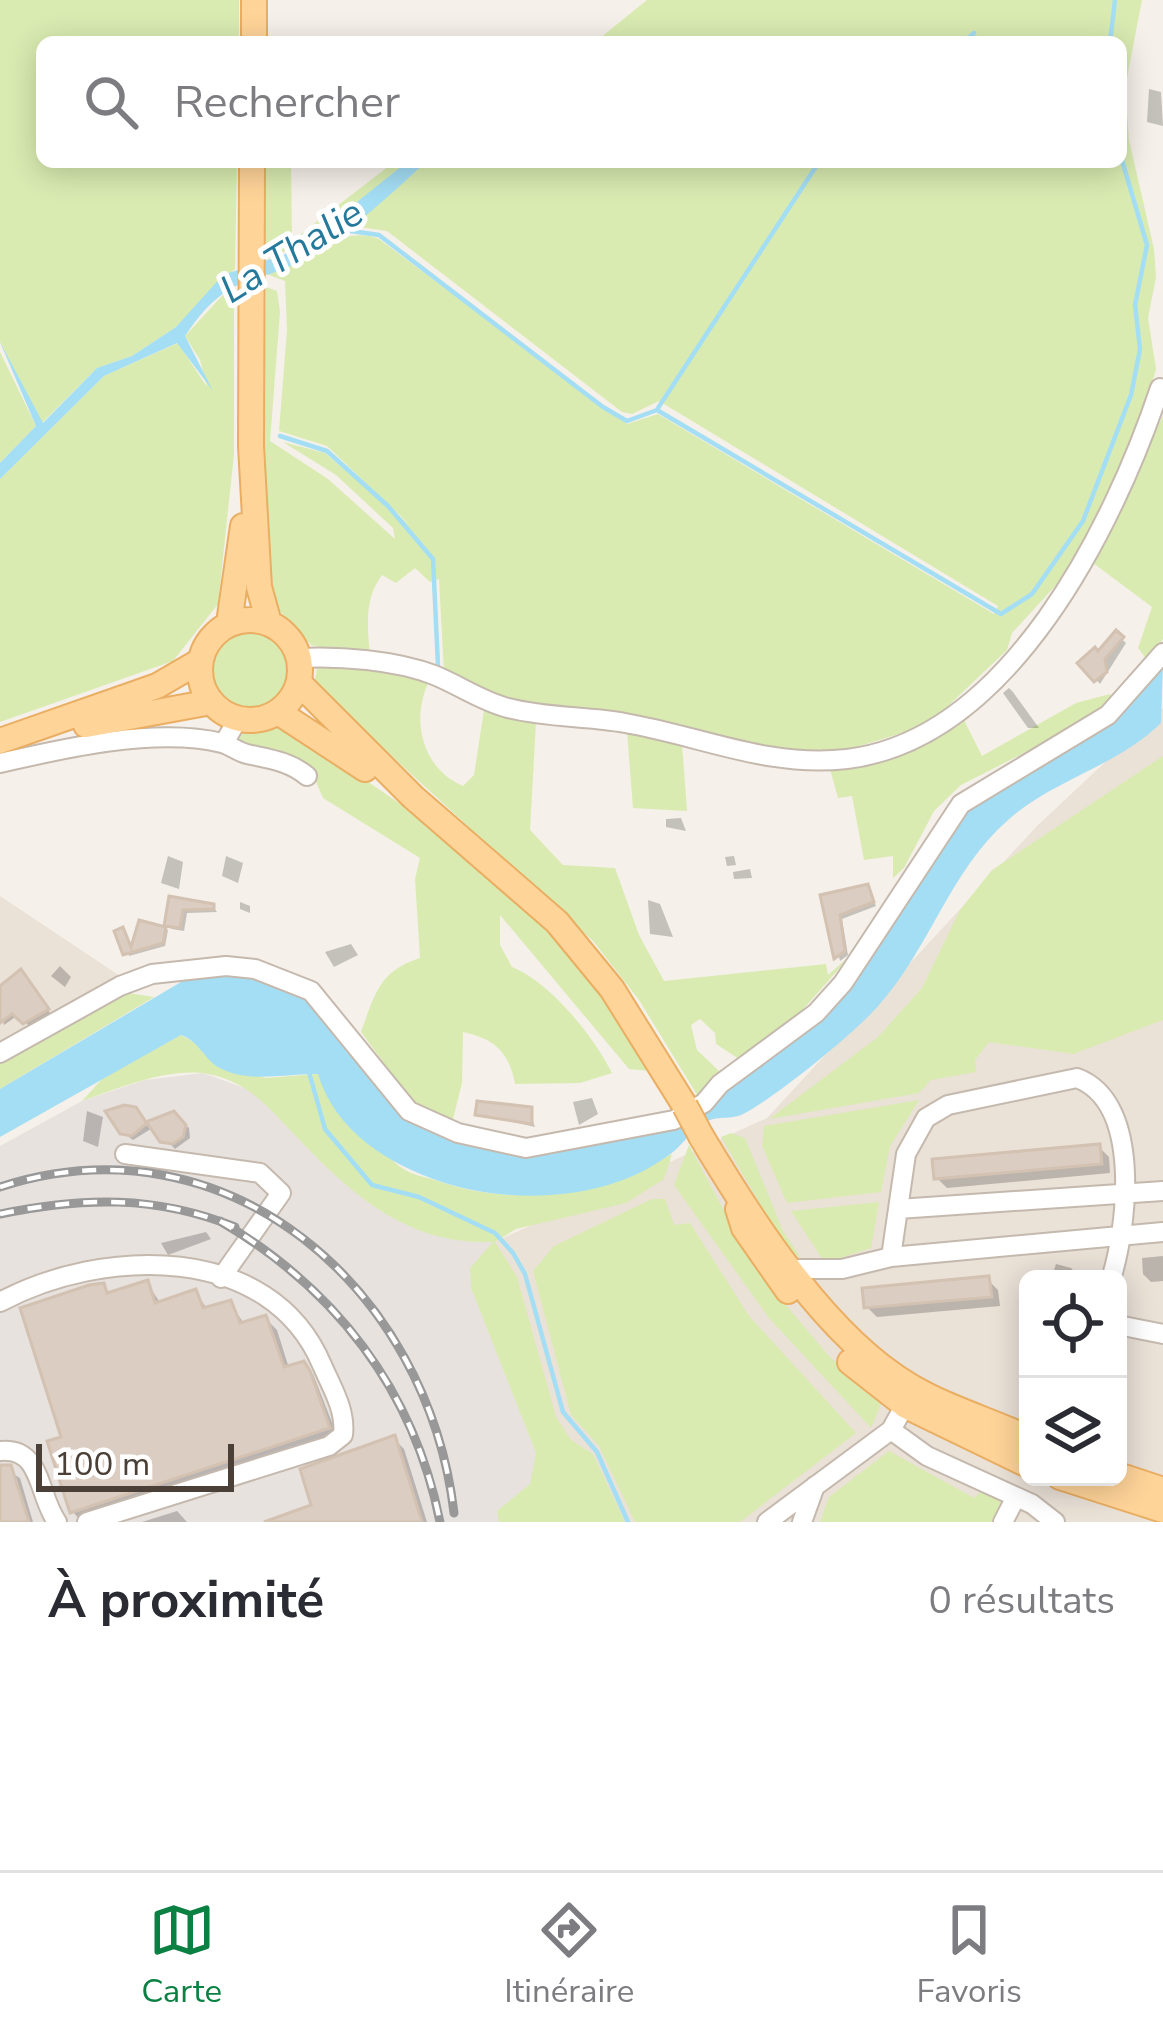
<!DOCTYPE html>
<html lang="fr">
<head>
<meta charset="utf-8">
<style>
  body { margin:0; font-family:"Nunito Sans",sans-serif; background:#f7f7f7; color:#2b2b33 }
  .controls { position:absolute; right:36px; bottom:36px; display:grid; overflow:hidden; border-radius:18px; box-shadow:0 6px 30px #0003 }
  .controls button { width:108px; height:108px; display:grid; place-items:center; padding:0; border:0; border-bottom:3px solid #e1e1e2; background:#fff; color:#2b2b33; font:60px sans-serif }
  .scale { position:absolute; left:36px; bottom:30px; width:198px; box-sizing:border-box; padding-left:12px; border:6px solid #4a4037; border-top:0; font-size:33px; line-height:42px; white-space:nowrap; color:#4a4037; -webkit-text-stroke:9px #fff; paint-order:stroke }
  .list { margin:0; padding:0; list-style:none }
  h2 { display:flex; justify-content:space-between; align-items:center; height:156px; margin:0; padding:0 48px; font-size:51px }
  h2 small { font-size:39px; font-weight:400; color:#7c7c81 }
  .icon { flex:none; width:66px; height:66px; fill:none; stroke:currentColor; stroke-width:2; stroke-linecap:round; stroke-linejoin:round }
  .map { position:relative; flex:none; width:1163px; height:1522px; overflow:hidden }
  .search { position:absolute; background:#fff; box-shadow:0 6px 30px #0003; left:36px; right:36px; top:36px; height:132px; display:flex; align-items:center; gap:30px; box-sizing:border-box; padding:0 42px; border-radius:18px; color:#7c7c81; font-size:45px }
  .sheet { height:348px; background:#fff }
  nav { display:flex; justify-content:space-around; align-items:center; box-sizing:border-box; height:168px; border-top:3px solid #e1e1e2; background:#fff; font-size:33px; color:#7c7c81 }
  nav a { display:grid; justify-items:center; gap:6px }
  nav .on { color:#0b8043 }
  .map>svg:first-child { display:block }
</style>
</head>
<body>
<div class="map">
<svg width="1163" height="1522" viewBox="0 0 1163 1522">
  <rect width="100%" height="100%" fill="#f5f0e9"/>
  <!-- residential -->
  <path fill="#eae1d7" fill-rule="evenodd" d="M1163 708V1522H554L494 1242 767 1118 1037 826ZM1028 1279H1118V1477H1028Z
    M0 896 129 982 0 1051Z"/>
  <!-- industrial -->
  <path fill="#e8e2de" d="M203 1073 253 1091 494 1241 563 1522H0V1146L82 1101 145 1080Z"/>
  <!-- green -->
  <path fill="#d9ebb1" d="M0 0H239V42H42V162H237L235 269 176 327 132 356 97 368 42 423 0 342Z
    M647 0H1142L1125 88 1129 140 1154 249 1156 277 1148 318 1156 369 1134 447 1069 571 1012 633 1007 650 928 725 837 753H789L675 723 530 704 488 695 444 672 439 579 430 582 415 568 396 583 382 575C363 600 368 629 370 658L311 645 273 604 261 487 266 287 277 291 280 312 270 441 328 479 395 539 393 528 336 475 283 442 325 453 411 526 327 446 279 431 287 330 285 281 264 273C303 259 342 224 379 239L627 424 658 414 994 614 998 606 659 401 632 414 622 412 387 231 353 226 426 162H1121V42H595Z
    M265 162H291L292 241 394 162H407C363 202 322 240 265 259Z
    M234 283V454L218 604 173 661 0 722V479L104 376 178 343 207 387 200 360 185 336Z
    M0 352 36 426 0 463Z
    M1163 416V639L1148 661 1138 648 1152 607 1089 560Z
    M210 669a40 40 0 1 1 80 0a40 40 0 1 1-80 0Z
    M318 664 430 679C410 718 421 768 463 786L474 775 484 710 536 722 530 830 563 865 615 868 639 935 664 981 826 964 828 975 852 954 798 1015 739 1059 716 1044 715 1033 700 1019 691 1025 697 1050 720 1072 699 1098 639 1000 593 941 323 693 315 679Z
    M1110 694 1115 699 1081 724 961 785 934 811 904 868 893 878V856L864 860 852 796 838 798 830 769 916 747 964 720 982 756 1076 703Z
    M280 726C379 786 483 856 562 943 597 981 623 1027 650 1071L629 1069 500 915V945L512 967C550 982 594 1037 612 1073L580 1083 515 1084C509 1052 495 1039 463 1032L462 1083 453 1119 418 1109 361 1032C375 994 379 971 420 958L415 879 420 858 323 798 310 768 237 743 245 729Z
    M627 732 682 744 687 811 633 808Z
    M1163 756V1020L1073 1054 989 1042 975 1060 976 1072 931 1080 919 1093 769 1119 878 1037 922 988 960 910 992 870Z
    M121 992 154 997 0 1089V1061Z
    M181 1035 247 1073 266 1078 318 1074C341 1099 378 1153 405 1170 415 1176 430 1178 441 1182 523 1209 597 1191 672 1154L664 1179 626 1203 516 1229 495 1242 517 1277 556 1417 571 1440 593 1454 625 1522H499L497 1511 530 1484 536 1453 471 1288 470 1268 493 1242C403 1245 348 1191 290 1130 265 1104 246 1081 208 1074 168 1067 120 1088 82 1101L103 1078Z
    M919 1100 890 1146 881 1192 787 1203 762 1146 764 1126Z
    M731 1133 745 1138 783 1231 801 1258 786 1248 721 1137Z
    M689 1145 754 1267 828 1355 881 1404 871 1428 769 1318 674 1185Z
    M652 1199H665L674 1225 690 1223 749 1316 856 1433 740 1522H635L599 1446 571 1415 533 1271 554 1246Z
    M879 1202 871 1248 825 1263 791 1211Z
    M889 1451 974 1498 982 1491 1003 1500 992 1522H820L829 1497Z"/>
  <!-- water -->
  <path fill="#a4def4" d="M407 162H426C392 193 356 227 317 252 258 290 233 264 185 336L213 391 177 343 104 376 0 479V463L36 426 0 342 43 423 97 368 132 356 176 327 223 275 297 250Z
    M1163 663 1161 723C1116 767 1054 779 1008 820 949 872 930 948 879 1005 855 1033 777 1096 745 1113 733 1120 721 1116 710 1120 691 1128 684 1145 669 1155 608 1201 513 1205 442 1182 388 1164 335 1131 318 1074 288 1073 253 1083 224 1070 205 1063 201 1042 181 1035L0 1137V1089L181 982 235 972 304 991 405 1116 475 1144 659 1129 811 1021 965 805 1064 752Z"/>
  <!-- shadow -->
  <path fill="#0003" d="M1149 89 1161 92 1163 126 1147 122Z
    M1116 634 1126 643 1100 684 1082 663 1099 655Z
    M1009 688 1013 692 1039 728H1028L1003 693Z
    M681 818 686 831 666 827V819Z
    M168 856 183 862 179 889 161 883Z
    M226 856 243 863 238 883 222 876Z
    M734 856 736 865 727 866 725 857Z
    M750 869 752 878 734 879 733 872Z
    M867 888 876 906 842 919 848 955 840 961 824 897Z
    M172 900 213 907 217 912 187 913 184 931 172 929 167 925Z
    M648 900 660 904 673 937 650 934Z
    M240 902 250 906V913L240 909Z
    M141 923 168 930 165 946 129 956 123 931 133 951Z
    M351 944 358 955 334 967 325 952Z
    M60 966 71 977 65 987 51 976Z
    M24 976 50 1013 29 1026 18 1015 4 1025 0 1006Z
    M592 1098 598 1114 579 1125 573 1102Z
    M129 1108 146 1126 174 1114 189 1128 190 1138 175 1149 154 1127 133 1140 118 1129Z
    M87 1111 103 1117 98 1147 83 1141Z
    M530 1113 535 1127 478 1114Z
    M1099 1147 1109 1157 1110 1173 947 1188 937 1178Z
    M206 1232 211 1239 168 1255 161 1243Z
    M1163 1256V1281L1151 1282 1143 1274 1142 1258Z
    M1056 1264 1071 1268 1081 1279H1051Z
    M988 1280 998 1290 1000 1306 877 1317 867 1307Z
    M147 1283 161 1304 196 1293 208 1310 230 1303 245 1325 267 1320 277 1330 289 1368 303 1364 313 1374 338 1438 82 1522 72 1511 65 1439 102 1286 111 1295Z
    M1028 1354V1388L1020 1380Z
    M394 1439 404 1449 427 1522H265L315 1507Z
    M0 1466 20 1478 33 1522H0Z
    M177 1511 187 1522H142Z"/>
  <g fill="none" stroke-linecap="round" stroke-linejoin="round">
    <!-- stream -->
    <path stroke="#a4def4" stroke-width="4.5" d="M964 42 974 33
      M1110 42 1115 0
      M344 230 379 235 603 407 627 421 657 410 1001 614 1032 594 1083 521 1131 395 1140 349 1135 305 1147 245 1121 157
      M658 408 819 162
      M280 436 327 451 388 506 433 559 438 666
      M309 1072 325 1129 372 1185 419 1197 495 1233 513 1253 525 1274 563 1412 597 1452 628 1522"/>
  </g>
  <!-- building -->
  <path fill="#dbcdc1" stroke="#d3c1b1" stroke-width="3" d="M1116 630 1124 637 1105 659 1107 672 1094 682 1077 663 1095 647 1098 651Z
    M868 884 874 902 840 915 845 951 834 959 820 895Z
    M169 896 214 904V909L183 910 180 928 164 926Z
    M139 920 166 927 163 943 123 955 114 931 123 927 131 947Z
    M21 969 49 1009 23 1024 12 1014 0 1023V986Z
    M477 1101 532 1107V1124L475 1115Z
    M124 1105 136 1107 146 1122 174 1111 186 1125 183 1137 173 1144 160 1142 147 1123 132 1136 120 1134 105 1111Z
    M1100 1144 1102 1164 934 1179 932 1159Z
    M989 1276 992 1297 864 1308 862 1288Z
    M148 1280 155 1303 196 1289 203 1308 231 1300 240 1323 266 1315 284 1367 304 1361 310 1371 330 1428 70 1513 47 1441 61 1437 20 1308 89 1285 104 1283 107 1293Z
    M395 1435 422 1522H264L311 1505 300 1469Z
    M0 1465H11L29 1522H0Z"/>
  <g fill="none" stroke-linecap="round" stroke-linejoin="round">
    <!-- minor casing -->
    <g stroke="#c5b9ae" stroke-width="22">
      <path id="minor" d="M299 658C340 656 395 660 434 675 459 685 481 701 508 708 546 718 586 716 625 723 701 736 768 768 847 759 1010 739 1114 525 1160 388
        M224 743 238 719
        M0 763C65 748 156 727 222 743 230 745 238 752 247 754 269 759 289 761 307 776
        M0 1053 120 986 152 974 226 966 255 969 311 991 409 1111 458 1133 526 1148 674 1120 704 1103 720 1084 816 1013 843 983 961 804 1108 715 1163 653
        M125 1154 260 1173 281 1193 221 1278
        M898 1209 1163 1191
        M891 1257 906 1154 926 1118 948 1105 1077 1078C1143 1103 1127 1228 1111 1279
        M791 1269H842L891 1257 1163 1232
        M0 1302C103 1247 270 1242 322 1365 332 1388 346 1410 343 1435L329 1446 87 1522
        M1118 1325 1163 1334
        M891 1430 927 1456 1032 1504 1055 1522
        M0 1451C42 1446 38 1496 57 1522
        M767 1522 891 1430 909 1398
        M802 1522 815 1486
        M1003 1522 1016 1497"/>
    </g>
    <!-- major casing -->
    <g stroke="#eaae63" stroke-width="28">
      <path id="major" d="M254 42V0
        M252 162 251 446 259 587 269 623
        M200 670a50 50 0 1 1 100 0a50 50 0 1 1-100 0Z
        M229 623 243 526
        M299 683 413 797 557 922 612 989 685 1106
        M278 712 365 769
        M86 725 211 702
        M0 741 157 686 200 661
        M701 1136C751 1220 826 1337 910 1386 947 1408 989 1420 1028 1438
        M738 1209 744 1228 788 1291
        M850 1362 906 1406 1028 1465
        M1118 1475 1163 1490
        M1060 1477 1163 1510"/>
    </g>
    <!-- minor -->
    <use href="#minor" stroke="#fff" stroke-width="18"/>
    <!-- major -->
    <use href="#major" stroke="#ffd499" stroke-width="24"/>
    <!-- rail casing -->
    <g stroke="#989898" stroke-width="9">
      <path id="rail" d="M0 1187C228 1113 428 1289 454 1513
        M0 1214C82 1197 156 1195 235 1227
        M220 1221C335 1288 414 1390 440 1522"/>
    </g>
    <!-- rail -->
    <use href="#rail" stroke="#fff" stroke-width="4.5" stroke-dasharray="14" stroke-linecap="butt"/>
    <!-- major-bridge casing -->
    <g stroke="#eaae63" stroke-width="28" stroke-linecap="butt">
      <path id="major-bridge" d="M685 1106 701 1136"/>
    </g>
    <!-- major-bridge -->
    <use href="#major-bridge" stroke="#ffd499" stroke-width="24"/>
  </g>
  <g text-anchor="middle" stroke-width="10" stroke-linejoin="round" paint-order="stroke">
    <!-- water labels -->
    <g font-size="39" font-style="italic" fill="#25799a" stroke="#fff">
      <text transform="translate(291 250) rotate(-32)" y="14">La Thalie</text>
    </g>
  </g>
</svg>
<div class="controls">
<button><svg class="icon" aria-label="locate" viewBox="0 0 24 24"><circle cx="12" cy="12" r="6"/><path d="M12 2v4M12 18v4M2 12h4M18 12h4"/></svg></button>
<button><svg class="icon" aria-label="layers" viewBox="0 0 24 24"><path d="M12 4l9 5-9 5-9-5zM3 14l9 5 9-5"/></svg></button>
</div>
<div class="scale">100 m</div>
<div class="search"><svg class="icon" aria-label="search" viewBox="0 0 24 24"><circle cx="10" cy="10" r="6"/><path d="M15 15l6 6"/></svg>Rechercher</div>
</div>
<section class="sheet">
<h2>À proximité<small>0 résultats</small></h2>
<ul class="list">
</ul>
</section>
<nav>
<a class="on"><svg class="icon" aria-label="map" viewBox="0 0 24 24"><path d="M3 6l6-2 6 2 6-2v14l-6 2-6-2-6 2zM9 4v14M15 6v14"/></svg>Carte</a>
<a><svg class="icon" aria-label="directions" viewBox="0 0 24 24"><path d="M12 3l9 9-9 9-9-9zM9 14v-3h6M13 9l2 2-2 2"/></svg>Itinéraire</a>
<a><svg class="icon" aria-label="saved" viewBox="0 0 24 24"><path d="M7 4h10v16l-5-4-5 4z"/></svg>Favoris</a>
</nav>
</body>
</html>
